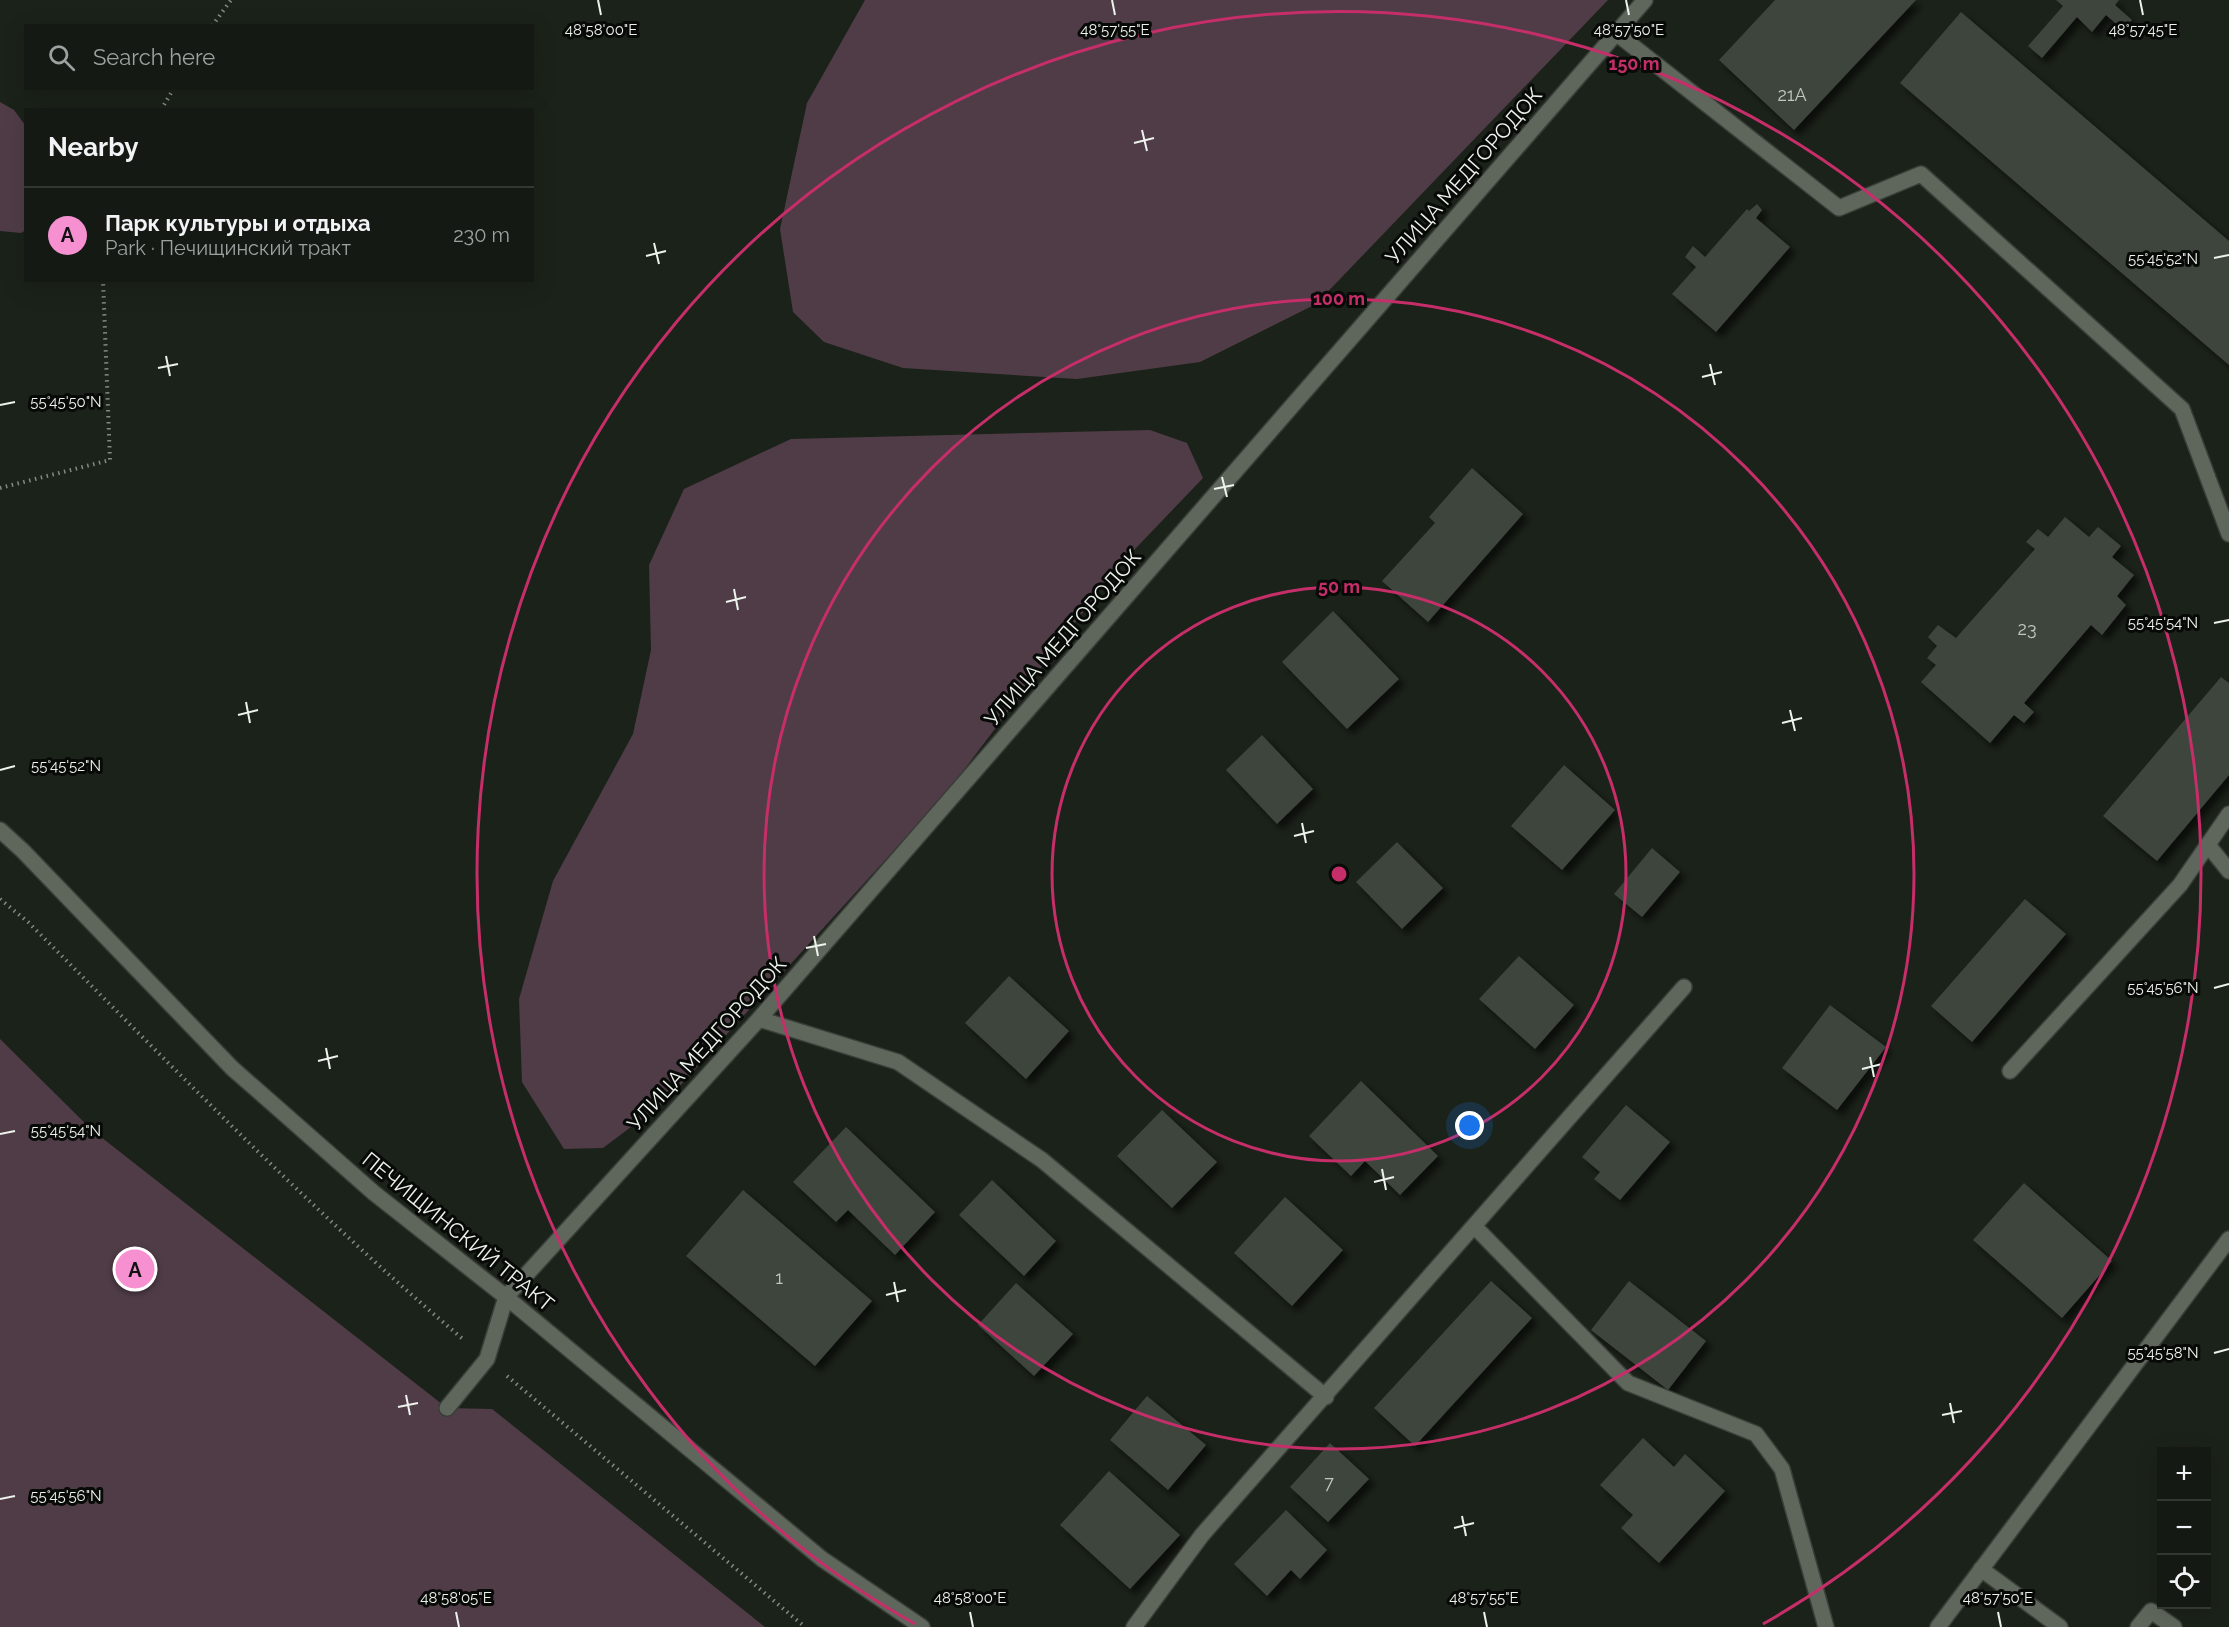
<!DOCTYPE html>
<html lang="en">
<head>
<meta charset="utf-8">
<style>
  body { margin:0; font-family:Raleway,sans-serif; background:#1d231c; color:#f1f3f6 }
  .controls { position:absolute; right:18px; bottom:18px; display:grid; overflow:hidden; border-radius:0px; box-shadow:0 6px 24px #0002 }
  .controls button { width:54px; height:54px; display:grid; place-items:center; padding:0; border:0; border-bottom:2px solid #333833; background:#141a13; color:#f1f3f6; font:30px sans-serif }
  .you { position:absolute; left:1470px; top:1126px; width:21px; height:21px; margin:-15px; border:4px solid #fff; border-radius:50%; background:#1a73e8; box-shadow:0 0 0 9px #1a73e833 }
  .badge { display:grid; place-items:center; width:39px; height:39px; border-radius:50%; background:#f690d0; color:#111; font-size:20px; font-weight:700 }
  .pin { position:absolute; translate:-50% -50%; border:3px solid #fff; box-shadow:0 2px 6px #0006 }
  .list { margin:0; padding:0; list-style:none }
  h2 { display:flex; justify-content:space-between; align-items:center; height:78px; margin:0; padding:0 24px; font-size:26px }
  h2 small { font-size:20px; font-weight:400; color:#9da1a0 }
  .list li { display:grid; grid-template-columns:39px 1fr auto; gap:18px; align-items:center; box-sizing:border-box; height:96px; padding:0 24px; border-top:2px solid #333833 }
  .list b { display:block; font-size:22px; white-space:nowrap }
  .list p { margin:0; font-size:20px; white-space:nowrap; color:#9da1a0 }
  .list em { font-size:20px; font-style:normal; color:#9da1a0 }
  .icon { flex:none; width:33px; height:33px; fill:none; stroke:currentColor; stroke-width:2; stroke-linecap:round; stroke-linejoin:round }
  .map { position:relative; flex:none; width:2229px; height:1627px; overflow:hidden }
  .search { position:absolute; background:#141a13; box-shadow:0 6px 24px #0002; left:24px; top:24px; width:510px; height:66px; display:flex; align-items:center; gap:15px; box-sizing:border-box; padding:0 21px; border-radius:0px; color:#9da1a0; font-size:22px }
  .panel { position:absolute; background:#141a13; box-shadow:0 6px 24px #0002; left:24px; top:108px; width:510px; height:174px; border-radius:0px }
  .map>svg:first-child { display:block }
</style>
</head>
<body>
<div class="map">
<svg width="2229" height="1627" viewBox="0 0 2229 1627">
  <defs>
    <filter id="shadow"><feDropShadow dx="5.5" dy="5.5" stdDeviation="3" flood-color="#0009"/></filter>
  </defs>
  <rect width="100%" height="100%" fill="#1b2219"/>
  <!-- green -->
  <path fill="#4f3c47" d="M865 0H1608L1316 304 1200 362 1077 379 903 368 824 342 793 312 780 229 807 103Z
    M0 102 14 110 25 125 26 230 21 233 0 231Z
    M1150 430 1187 443 1203 478 1115 570 948 791 667 1100 603 1148 564 1149 522 1082 519 999 553 881 633 734 651 650 649 565 684 489 791 439Z
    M0 1039 92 1130 447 1408 492 1409 765 1627H0Z"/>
  <!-- building -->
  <path fill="#3d453c" filter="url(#shadow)" d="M1775 0H1916L1794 130 1719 60Z
    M2056 0H2119L2115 5 2132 20 2123 30 2106 15 2092 32 2077 17 2042 58 2028 46 2063 6Z
    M1961 12 2229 241V365L1900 83Z
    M1757 204 1762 210 1756 218 1790 247 1716 332 1672 294 1696 267 1685 257 1693 246 1705 257 1747 209 1749 211Z
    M1472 468 1523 514 1428 622 1382 581 1435 523 1429 517Z
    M2065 517 2089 537 2098 527 2121 546 2112 557 2134 575 2117 596 2126 605 2102 635 2091 625 2024 703 2034 712 2024 723 2014 715 1990 743 1921 682 1936 665 1927 658 1937 646 1928 637 1938 625 1956 638 2035 549 2026 542 2038 529 2048 537Z
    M1333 611 1399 679 1347 729 1282 662Z
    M2221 677 2229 683V775L2157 861 2103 816Z
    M1262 735 1313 789 1277 824 1226 770Z
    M1564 765 1615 810 1562 870 1511 826Z
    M1397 842 1443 888 1402 929 1356 882Z
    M1652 848 1680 872 1642 917 1614 894Z
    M2025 899 2066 934 1972 1042 1931 1006Z
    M1519 956 1574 1005 1535 1049 1479 999Z
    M1009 976 1069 1031 1026 1079 965 1023Z
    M1830 1005 1886 1047 1837 1110 1782 1068Z
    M1361 1081 1438 1156 1400 1195 1365 1161 1351 1176 1309 1136Z
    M1626 1105 1670 1142 1620 1200 1594 1179 1600 1172 1582 1157Z
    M1162 1110 1217 1162 1172 1208 1117 1156Z
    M846 1127 935 1212 895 1255 848 1210 836 1222 793 1182Z
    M992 1180 1056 1241 1024 1276 959 1215Z
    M2024 1183 2112 1261 2062 1318 1973 1240Z
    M743 1190 872 1301 815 1366 686 1256Z
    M1285 1197 1343 1250 1292 1306 1234 1253Z
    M1491 1281 1532 1318 1415 1446 1374 1408Z
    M1629 1281 1706 1341 1668 1390 1591 1330Z
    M1016 1283 1073 1334 1034 1376 978 1325Z
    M1147 1396 1206 1445 1168 1490 1110 1440Z
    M1643 1438 1674 1467 1685 1454 1725 1491 1659 1563 1621 1528 1633 1515 1600 1485Z
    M1330 1443 1369 1479 1328 1522 1290 1487Z
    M1109 1471 1180 1535 1130 1589 1060 1525Z
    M1286 1510 1327 1550 1300 1579 1291 1570 1267 1596 1234 1564Z"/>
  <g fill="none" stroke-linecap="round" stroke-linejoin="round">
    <!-- lane casing -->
    <g stroke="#393e38" stroke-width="18">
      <path id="lane" d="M1616 33 1839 208 1921 174 2182 409 2229 534
        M2208 845 2229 871
        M2010 1071 2180 885 2229 814
        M447 1408 487 1359 506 1297
        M1981 1569 2060 1627
        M2138 1627 2151 1611 2174 1627"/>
    </g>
    <!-- street casing -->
    <g stroke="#393e38" stroke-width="18">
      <path id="street" d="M759 1019 898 1062 1042 1160 1326 1397
        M1475 1227 1628 1383 1756 1434 1782 1469 1826 1627
        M506 1297 759 1019 1645 0
        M1134 1627 1202 1535 1684 987
        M1938 1627 2229 1239"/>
    </g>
    <!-- secondary casing -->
    <g stroke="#393e38" stroke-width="18">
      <path id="secondary" d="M0 830 23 851 232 1068 374 1193 506 1297 822 1559 922 1627"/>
    </g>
    <!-- path -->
    <path stroke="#848a82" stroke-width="4" stroke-dasharray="1.5 4.5" stroke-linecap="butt" d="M212 26 231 0
      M161 110 174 88
      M0 488 110 460 103 280
      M0 899 28 922C170 1064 310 1210 464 1340
      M507 1376 805 1627"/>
    <!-- lane -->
    <use href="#lane" stroke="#5f675d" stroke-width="15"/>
    <!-- street -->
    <use href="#street" stroke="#5f675d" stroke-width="15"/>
    <!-- secondary -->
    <use href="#secondary" stroke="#5f675d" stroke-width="15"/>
  </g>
  <!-- ticks -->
  <path fill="none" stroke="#edf2ec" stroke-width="2" d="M598 0 601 15M1112 0 1115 15M1626 0 1629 15M2140 0 2143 15M1142 130 1147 151M1134 143 1154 138M654 243 659 264M646 256 666 251M2214 258 2229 255M166 356 170 376M1710 364 1715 385M158 368 178 364M1702 377 1722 372M0 405 15 402M1222 477 1227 497M1214 489 1234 485M734 589 738 610M726 602 746 597M2214 623 2229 620M246 702 250 723M1790 710 1795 731M238 715 258 710M1782 723 1802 718M0 770 15 766M1302 823 1306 843M1294 836 1314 831M814 936 818 956M806 948 826 944M2214 988 2229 984M326 1048 330 1069M1870 1057 1874 1077M318 1061 338 1056M1862 1069 1882 1064M0 1134 15 1131M1382 1169 1386 1190M1374 1182 1394 1177M894 1282 898 1302M886 1295 906 1290M2214 1353 2229 1349M406 1395 410 1415M1950 1403 1954 1423M398 1407 418 1403M1942 1415 1962 1411M0 1499 15 1496M1462 1516 1466 1536M1454 1528 1474 1523M456 1612 459 1627M970 1612 973 1627M1484 1612 1487 1627M1998 1612 2001 1627"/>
  <!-- distance rings -->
  <g fill="none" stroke="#c62e6a" stroke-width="3">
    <circle cx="1339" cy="874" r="287"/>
    <circle cx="1339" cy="874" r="575"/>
    <path d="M915 1624A862 862 0 1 1 1763 1624"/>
  </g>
  <g text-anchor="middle" stroke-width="6" stroke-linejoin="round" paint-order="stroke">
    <!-- number labels -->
    <g font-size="18" fill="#c1c7c0">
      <text x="1792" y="101">21А</text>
      <text x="2027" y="635">23</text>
      <text x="779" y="1284">1</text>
      <text x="1329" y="1489">7</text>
    </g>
    <!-- street labels -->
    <g font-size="21" fill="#edf2ec" stroke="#070a07">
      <text transform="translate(1464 176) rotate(-49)" y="7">УЛИЦА МЕДГОРОДОК</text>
      <text transform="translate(1063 638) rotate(-49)" y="7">УЛИЦА МЕДГОРОДОК</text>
      <text transform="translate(707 1044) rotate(-48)" y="7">УЛИЦА МЕДГОРОДОК</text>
      <text transform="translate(458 1232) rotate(39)" y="7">ПЕЧИЩИНСКИЙ ТРАКТ</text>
    </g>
  </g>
  <g font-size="15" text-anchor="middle" fill="#edf2ec" stroke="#070a07" stroke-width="6" stroke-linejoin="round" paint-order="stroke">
    <text x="601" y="35">48°58'00"E</text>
    <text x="1115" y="35">48°57'55"E</text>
    <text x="1629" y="35">48°57'50"E</text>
    <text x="2143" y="35">48°57'45"E</text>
    <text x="2163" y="264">55°45'52"N</text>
    <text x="66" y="407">55°45'50"N</text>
    <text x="2163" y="628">55°45'54"N</text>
    <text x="66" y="771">55°45'52"N</text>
    <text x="2163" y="993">55°45'56"N</text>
    <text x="66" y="1136">55°45'54"N</text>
    <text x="2163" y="1358">55°45'58"N</text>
    <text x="66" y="1501">55°45'56"N</text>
    <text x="456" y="1603">48°58'05"E</text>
    <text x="970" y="1603">48°58'00"E</text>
    <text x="1484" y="1603">48°57'55"E</text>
    <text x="1998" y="1603">48°57'50"E</text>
  </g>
  <circle cx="1339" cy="874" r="9" fill="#c62e6a" stroke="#070a07" stroke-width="3"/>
  <g font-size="18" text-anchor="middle" font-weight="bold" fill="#c62e6a" stroke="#070a07" stroke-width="6" stroke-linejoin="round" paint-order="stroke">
    <text x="1634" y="70">150 m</text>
    <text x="1339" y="305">100 m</text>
    <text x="1339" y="593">50 m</text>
  </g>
</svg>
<div class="controls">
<button>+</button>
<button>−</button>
<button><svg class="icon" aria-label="locate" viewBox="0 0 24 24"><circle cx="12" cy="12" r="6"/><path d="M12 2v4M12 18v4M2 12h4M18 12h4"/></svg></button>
</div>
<div class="you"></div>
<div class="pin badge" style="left:135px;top:1269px">A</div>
<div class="search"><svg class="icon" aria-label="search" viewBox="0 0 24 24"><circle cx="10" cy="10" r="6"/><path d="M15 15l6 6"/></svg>Search here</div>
<section class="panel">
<h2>Nearby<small></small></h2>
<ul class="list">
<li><span class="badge">A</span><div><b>Парк культуры и отдыха</b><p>Park · Печищинский тракт</p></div><em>230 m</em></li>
</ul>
</section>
</div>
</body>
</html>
